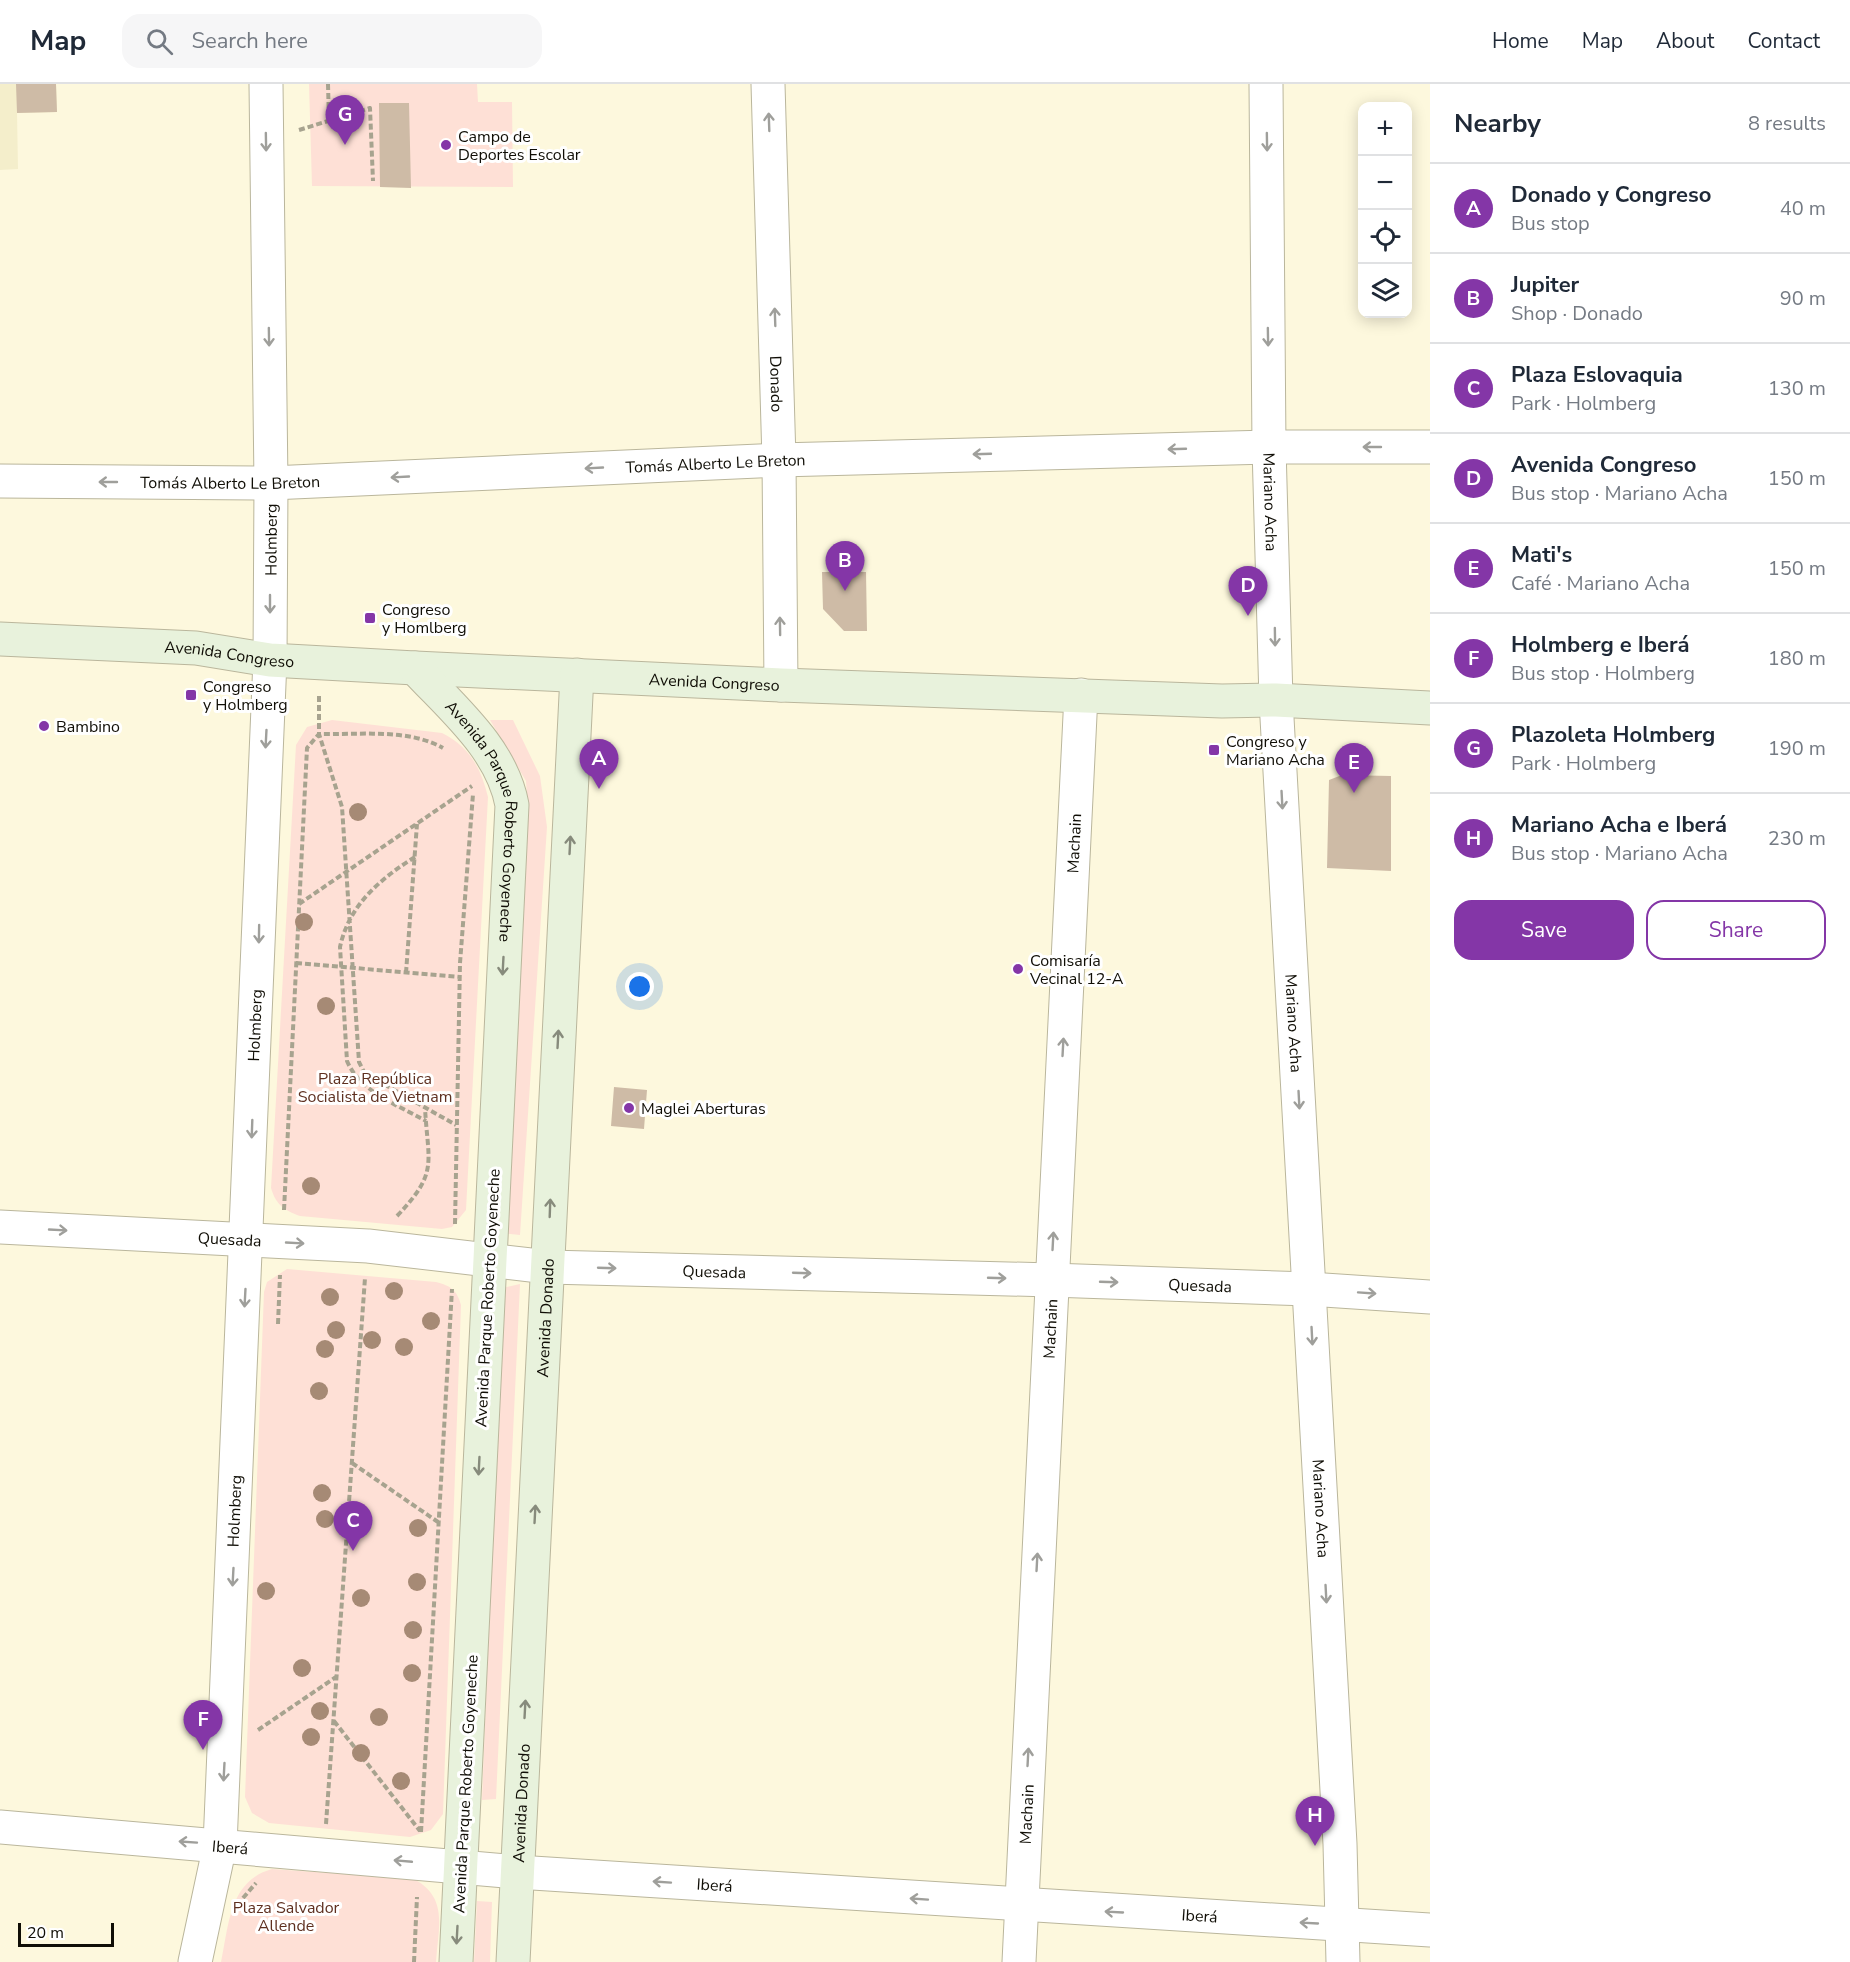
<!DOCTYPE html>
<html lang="en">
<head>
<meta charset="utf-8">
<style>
  body { margin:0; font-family:"Nunito Sans",sans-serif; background:#f6f6f7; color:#1f2937 }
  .controls { position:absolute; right:18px; top:18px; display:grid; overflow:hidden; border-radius:12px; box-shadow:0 3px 15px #0003 }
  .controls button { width:54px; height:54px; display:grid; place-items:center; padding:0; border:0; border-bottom:2px solid #e0e1e3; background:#fff; color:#1f2937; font:30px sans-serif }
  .scale { position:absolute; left:18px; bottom:15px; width:96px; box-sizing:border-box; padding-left:6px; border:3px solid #100e06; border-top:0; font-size:16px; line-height:21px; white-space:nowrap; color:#100e06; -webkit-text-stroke:4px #fff; paint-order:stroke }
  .you { position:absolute; left:640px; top:903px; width:21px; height:21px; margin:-15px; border:4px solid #fff; border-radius:50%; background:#1a73e8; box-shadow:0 0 0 9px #1a73e833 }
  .badge { display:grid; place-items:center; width:39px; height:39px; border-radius:50%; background:#8436a7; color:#fff; font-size:20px; font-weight:700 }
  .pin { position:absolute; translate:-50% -50px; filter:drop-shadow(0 2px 3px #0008) }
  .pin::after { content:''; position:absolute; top:32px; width:21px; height:18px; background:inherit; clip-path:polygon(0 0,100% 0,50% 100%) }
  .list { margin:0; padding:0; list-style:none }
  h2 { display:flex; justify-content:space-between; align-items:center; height:78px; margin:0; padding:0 24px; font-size:26px }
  h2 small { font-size:20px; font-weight:400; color:#747a83 }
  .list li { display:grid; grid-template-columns:39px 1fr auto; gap:18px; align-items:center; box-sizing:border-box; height:90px; padding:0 24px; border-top:2px solid #e0e1e3 }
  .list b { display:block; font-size:22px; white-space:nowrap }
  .list p { margin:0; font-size:20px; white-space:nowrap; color:#747a83 }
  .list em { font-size:20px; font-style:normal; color:#747a83 }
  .actions { display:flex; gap:12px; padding:18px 24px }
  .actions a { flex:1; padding:14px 0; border:2px solid #8436a7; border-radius:18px; text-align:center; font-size:21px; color:#8436a7 }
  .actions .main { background:#8436a7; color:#fff }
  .icon { flex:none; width:33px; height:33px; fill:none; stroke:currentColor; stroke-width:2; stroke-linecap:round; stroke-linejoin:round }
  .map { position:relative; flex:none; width:1430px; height:1878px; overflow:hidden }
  header { display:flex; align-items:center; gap:36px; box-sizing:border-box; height:84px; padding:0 30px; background:#fff; border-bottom:2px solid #e0e1e3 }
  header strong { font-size:28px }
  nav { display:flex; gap:33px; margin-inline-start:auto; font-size:21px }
  .search { width:420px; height:54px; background:#f6f6f7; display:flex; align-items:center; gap:15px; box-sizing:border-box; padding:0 21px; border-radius:18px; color:#747a83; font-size:22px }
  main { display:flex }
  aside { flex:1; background:#fff }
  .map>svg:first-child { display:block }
</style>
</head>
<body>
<header>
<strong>Map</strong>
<div class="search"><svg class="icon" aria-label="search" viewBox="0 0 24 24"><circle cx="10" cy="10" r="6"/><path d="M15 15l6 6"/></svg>Search here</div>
<nav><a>Home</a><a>Map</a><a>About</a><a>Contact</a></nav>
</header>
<main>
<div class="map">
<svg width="1430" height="1878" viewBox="0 0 1430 1878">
  <rect width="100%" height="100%" fill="#fdf8dd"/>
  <!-- built -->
  <path fill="#f4eecb" d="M0 0H56L57 28 17 29 18 85 0 86Z"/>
  <!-- green -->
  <path fill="#fee0d6" d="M309 0H477L478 18H512L513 103 312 102Z
    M332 636 442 649C469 662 481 684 488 713L466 1126 452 1143 442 1145 300 1132C284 1126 276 1121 271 1104L296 661 307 643Z
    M490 636H513L540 692 547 743 520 1151 499 1149 528 732 526 697Z
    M287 1185 436 1198C451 1202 457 1206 461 1221L443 1730 431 1746 410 1753 269 1739 252 1729 245 1713 264 1208 267 1198Z
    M520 1200 496 1715 482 1716 502 1204Z
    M272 1785 414 1795C449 1814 438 1844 436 1878H221C229 1841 229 1797 272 1785Z
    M477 1817 492 1818 490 1878H474Z"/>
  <!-- building -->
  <path fill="#cebba6" d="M16 0H56L57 28 17 29Z
    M379 19H409L411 104 380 103Z
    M822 488H866L867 547H844L823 525Z
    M1342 691 1391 692V787L1327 784 1329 696Z
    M614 1003 647 1006 644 1045 611 1042Z"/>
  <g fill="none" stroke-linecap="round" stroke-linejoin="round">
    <!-- minor casing -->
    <g stroke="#bab69c" stroke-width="35">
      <g id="minor">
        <path id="s1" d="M768 0 779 376 781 601"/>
        <path id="s2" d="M1266 0 1269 363 1276 616 1340 1760 1343 1878"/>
        <path id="s3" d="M0 397 271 399 779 376 1269 363H1430"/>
        <path id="s4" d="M0 1143 368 1162 548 1183 1051 1196 1309 1205 1430 1213"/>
        <path id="s5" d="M0 1743 517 1788 1430 1846"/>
        <path id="s6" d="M195 1878 220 1761 270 576 271 399 266 0"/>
        <path id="s7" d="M1019 1878 1081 611"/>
      </g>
    </g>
    <!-- secondary casing -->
    <g stroke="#bab69c" stroke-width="35">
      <g id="secondary">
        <path id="s8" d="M0 555 196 564 270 576 415 584 781 601 1222 617 1276 616 1430 624"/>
        <path id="s9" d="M415 584C452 624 502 665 512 721L456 1878"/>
        <path id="s10" d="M513 1878 577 591"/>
      </g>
    </g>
    <!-- path -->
    <path stroke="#a7a38f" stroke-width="4" stroke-dasharray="6 3" stroke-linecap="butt" d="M328 0 329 37
      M299 46 370 24 373 97
      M319 612V650L342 723 359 978 364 988 373 994 456 1041
      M415 773C380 795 349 821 340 863L347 977C360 1008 398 1021 426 1037
      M299 820 472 702
      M296 879 460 893
      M406 889 417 740
      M284 1126 307 664 319 650C358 651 408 644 443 664
      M397 1132C439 1088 428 1080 425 1024
      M455 1140 460 879 473 710
      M278 1240 280 1191
      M352 1379 438 1438
      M334 1637 420 1747
      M258 1646 336 1593
      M326 1740 365 1194
      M421 1748 452 1205
      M243 1814 256 1799
      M414 1878 417 1813"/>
    <!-- minor -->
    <use href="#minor" stroke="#fff" stroke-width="33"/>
    <!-- secondary -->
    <use href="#secondary" stroke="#e8f2dc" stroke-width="33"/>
  </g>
  <!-- trees -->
  <g fill="#a68a75">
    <circle cx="358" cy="728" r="9"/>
    <circle cx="304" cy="838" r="9"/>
    <circle cx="326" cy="922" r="9"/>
    <circle cx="311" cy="1102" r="9"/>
    <circle cx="394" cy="1207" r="9"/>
    <circle cx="330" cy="1213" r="9"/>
    <circle cx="431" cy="1237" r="9"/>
    <circle cx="336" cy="1246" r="9"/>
    <circle cx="372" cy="1256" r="9"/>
    <circle cx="404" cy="1263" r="9"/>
    <circle cx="325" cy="1265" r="9"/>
    <circle cx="319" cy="1307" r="9"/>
    <circle cx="322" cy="1409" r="9"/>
    <circle cx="325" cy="1435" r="9"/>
    <circle cx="418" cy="1444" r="9"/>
    <circle cx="417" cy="1498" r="9"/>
    <circle cx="266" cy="1507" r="9"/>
    <circle cx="361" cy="1514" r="9"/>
    <circle cx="413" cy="1546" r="9"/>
    <circle cx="302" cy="1584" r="9"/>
    <circle cx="412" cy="1589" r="9"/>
    <circle cx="320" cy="1627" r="9"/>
    <circle cx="379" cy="1633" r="9"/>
    <circle cx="311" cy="1653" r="9"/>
    <circle cx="361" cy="1669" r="9"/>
    <circle cx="401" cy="1697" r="9"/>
  </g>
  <!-- one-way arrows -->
  <defs><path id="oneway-shaft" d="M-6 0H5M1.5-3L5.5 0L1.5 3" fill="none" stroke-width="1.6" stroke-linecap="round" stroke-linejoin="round" transform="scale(1.5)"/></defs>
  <g stroke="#9f9f9b">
    <use href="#oneway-shaft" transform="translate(769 38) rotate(-92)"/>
    <use href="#oneway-shaft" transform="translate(266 58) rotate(89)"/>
    <use href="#oneway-shaft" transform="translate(1267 58) rotate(89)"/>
    <use href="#oneway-shaft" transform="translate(775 233) rotate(-92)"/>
    <use href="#oneway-shaft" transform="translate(269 253) rotate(89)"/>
    <use href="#oneway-shaft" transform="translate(1268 253) rotate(89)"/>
    <use href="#oneway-shaft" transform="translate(1372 363) rotate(-180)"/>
    <use href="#oneway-shaft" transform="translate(1177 365) rotate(178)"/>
    <use href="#oneway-shaft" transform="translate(982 370) rotate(178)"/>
    <use href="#oneway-shaft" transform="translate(594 384) rotate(177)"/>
    <use href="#oneway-shaft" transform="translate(400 393) rotate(177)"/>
    <use href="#oneway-shaft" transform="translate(108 398) rotate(-180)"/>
    <use href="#oneway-shaft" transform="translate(270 520) rotate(90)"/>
    <use href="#oneway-shaft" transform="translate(780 542) rotate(-91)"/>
    <use href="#oneway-shaft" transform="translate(1275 553) rotate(89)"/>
    <use href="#oneway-shaft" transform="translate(266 655) rotate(93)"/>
    <use href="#oneway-shaft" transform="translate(1282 716) rotate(87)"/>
    <use href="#oneway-shaft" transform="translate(259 850) rotate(91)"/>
    <use href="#oneway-shaft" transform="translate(1063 963) rotate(-87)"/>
    <use href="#oneway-shaft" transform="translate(1299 1016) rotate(87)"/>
    <use href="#oneway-shaft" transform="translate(252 1045) rotate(92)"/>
    <use href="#oneway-shaft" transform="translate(58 1146) rotate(3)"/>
    <use href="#oneway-shaft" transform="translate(1053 1157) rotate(-87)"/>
    <use href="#oneway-shaft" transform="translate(295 1159) rotate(3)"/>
    <use href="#oneway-shaft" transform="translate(607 1184) rotate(2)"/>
    <use href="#oneway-shaft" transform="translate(802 1189) rotate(2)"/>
    <use href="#oneway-shaft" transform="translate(997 1194) rotate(2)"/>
    <use href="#oneway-shaft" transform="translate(1109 1198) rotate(2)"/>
    <use href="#oneway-shaft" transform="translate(1367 1209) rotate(4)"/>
    <use href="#oneway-shaft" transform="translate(245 1214) rotate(93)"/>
    <use href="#oneway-shaft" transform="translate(1312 1252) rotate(87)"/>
    <use href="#oneway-shaft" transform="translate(1037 1478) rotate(-87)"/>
    <use href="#oneway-shaft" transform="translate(233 1493) rotate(93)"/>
    <use href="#oneway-shaft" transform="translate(1326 1510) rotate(87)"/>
    <use href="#oneway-shaft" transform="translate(1028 1673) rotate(-87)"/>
    <use href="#oneway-shaft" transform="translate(224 1688) rotate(93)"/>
    <use href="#oneway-shaft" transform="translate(188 1758) rotate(-176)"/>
    <use href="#oneway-shaft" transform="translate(403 1777) rotate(-175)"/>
    <use href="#oneway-shaft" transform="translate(662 1798) rotate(-176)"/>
    <use href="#oneway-shaft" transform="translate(919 1815) rotate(-176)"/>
    <use href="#oneway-shaft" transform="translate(1114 1828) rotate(-177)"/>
    <use href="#oneway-shaft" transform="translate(1309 1839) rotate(-177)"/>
  </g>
  <g stroke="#878b7c">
    <use href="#oneway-shaft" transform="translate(570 761) rotate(-87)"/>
    <use href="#oneway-shaft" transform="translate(503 882) rotate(93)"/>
    <use href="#oneway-shaft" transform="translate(558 955) rotate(-87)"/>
    <use href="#oneway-shaft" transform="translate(550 1124) rotate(-88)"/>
    <use href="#oneway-shaft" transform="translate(479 1382) rotate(93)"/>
    <use href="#oneway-shaft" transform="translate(535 1430) rotate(-87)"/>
    <use href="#oneway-shaft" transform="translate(525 1625) rotate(-87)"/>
    <use href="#oneway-shaft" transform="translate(457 1851) rotate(93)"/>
  </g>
  <!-- markers -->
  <g fill="#8436a7" stroke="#fff" stroke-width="2">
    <circle cx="446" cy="61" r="6"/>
    <rect x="364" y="528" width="12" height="12" rx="3"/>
    <rect x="185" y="605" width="12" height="12" rx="3"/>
    <circle cx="44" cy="642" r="6"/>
    <rect x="1208" y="660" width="12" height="12" rx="3"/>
    <circle cx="1018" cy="885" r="6"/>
    <circle cx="629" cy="1024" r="6"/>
  </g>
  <g text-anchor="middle" stroke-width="6" stroke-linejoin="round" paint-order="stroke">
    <!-- poi labels -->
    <g font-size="16" fill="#100e06" stroke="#fff" text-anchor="start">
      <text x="458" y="58">Campo de<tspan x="458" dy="18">Deportes Escolar</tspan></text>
      <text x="382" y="531">Congreso<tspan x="382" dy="18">y Homlberg</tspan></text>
      <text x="203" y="608">Congreso<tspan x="203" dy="18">y Holmberg</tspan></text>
      <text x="56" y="648">Bambino</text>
      <text x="1226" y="663">Congreso y<tspan x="1226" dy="18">Mariano Acha</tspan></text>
      <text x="1030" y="882">Comisaría<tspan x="1030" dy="18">Vecinal 12-A</tspan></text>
      <text x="641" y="1030">Maglei Aberturas</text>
    </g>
    <!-- street labels -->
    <g font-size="16" fill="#100e06" stroke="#fff">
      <text dy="6" stroke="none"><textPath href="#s1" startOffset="300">Donado</textPath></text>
      <text dy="6" stroke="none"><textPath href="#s3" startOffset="716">Tomás Alberto Le Breton</textPath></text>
      <text dy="6" stroke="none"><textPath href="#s3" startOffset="230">Tomás Alberto Le Breton</textPath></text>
      <text dy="6" stroke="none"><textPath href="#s2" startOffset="418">Mariano Acha</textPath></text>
      <text dy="6" stroke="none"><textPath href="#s6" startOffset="1426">Holmberg</textPath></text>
      <text dy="6" stroke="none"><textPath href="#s8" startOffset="230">Avenida Congreso</textPath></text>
      <text dy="6" stroke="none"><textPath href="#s8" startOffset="716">Avenida Congreso</textPath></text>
      <text dy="6" stroke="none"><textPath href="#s9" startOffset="178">Avenida Parque Roberto Goyeneche</textPath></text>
      <text dy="6" stroke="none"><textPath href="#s7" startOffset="1120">Machain</textPath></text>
      <text dy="6" stroke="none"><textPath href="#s2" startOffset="940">Mariano Acha</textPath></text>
      <text dy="6" stroke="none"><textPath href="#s6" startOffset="940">Holmberg</textPath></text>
      <text dy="6" stroke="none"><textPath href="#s4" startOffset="230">Quesada</textPath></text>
      <text dy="6" stroke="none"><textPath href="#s4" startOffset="716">Quesada</textPath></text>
      <text dy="6" stroke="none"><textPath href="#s4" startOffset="1202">Quesada</textPath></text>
      <text transform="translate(487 1214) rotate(-87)" y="6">Avenida Parque Roberto Goyeneche</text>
      <text dy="6" stroke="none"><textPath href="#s10" startOffset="645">Avenida Donado</textPath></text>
      <text dy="6" stroke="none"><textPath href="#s7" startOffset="634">Machain</textPath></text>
      <text dy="6" stroke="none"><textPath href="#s2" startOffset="1426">Mariano Acha</textPath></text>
      <text dy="6" stroke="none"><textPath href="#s6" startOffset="454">Holmberg</textPath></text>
      <text transform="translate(465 1700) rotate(-87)" y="6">Avenida Parque Roberto Goyeneche</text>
      <text dy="6" stroke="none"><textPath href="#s10" startOffset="159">Avenida Donado</textPath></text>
      <text dy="6" stroke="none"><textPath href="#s7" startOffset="148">Machain</textPath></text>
      <text dy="6" stroke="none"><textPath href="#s5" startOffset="231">Iberá</textPath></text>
      <text dy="6" stroke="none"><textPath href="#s5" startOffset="717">Iberá</textPath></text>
      <text dy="6" stroke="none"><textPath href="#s5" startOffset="1203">Iberá</textPath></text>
    </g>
    <!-- park labels -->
    <g font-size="16" fill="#5e3020" stroke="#fff">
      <text x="375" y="1000">Plaza República<tspan x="375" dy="18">Socialista de Vietnam</tspan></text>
      <text x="286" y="1829">Plaza Salvador<tspan x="286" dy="18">Allende</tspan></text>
    </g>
  </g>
</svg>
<div class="controls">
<button>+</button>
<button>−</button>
<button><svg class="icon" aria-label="locate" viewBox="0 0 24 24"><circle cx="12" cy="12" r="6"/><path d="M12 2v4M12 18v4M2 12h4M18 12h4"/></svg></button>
<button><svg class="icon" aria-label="layers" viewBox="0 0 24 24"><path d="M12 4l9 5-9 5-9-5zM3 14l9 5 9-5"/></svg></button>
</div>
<div class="scale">20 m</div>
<div class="you"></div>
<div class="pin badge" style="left:599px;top:705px">A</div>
<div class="pin badge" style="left:845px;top:507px">B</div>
<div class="pin badge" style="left:353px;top:1467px">C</div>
<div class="pin badge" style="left:1248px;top:532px">D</div>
<div class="pin badge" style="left:1354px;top:709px">E</div>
<div class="pin badge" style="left:203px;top:1666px">F</div>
<div class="pin badge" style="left:345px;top:61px">G</div>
<div class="pin badge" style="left:1315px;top:1762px">H</div>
</div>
<aside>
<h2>Nearby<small>8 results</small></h2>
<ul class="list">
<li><span class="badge">A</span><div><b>Donado y Congreso</b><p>Bus stop</p></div><em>40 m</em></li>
<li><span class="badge">B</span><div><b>Jupiter</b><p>Shop · Donado</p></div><em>90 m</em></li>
<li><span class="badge">C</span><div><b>Plaza Eslovaquia</b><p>Park · Holmberg</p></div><em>130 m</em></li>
<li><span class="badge">D</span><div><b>Avenida Congreso</b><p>Bus stop · Mariano Acha</p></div><em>150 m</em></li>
<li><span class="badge">E</span><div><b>Mati's</b><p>Café · Mariano Acha</p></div><em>150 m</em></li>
<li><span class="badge">F</span><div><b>Holmberg e Iberá</b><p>Bus stop · Holmberg</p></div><em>180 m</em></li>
<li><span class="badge">G</span><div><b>Plazoleta Holmberg</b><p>Park · Holmberg</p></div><em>190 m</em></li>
<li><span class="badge">H</span><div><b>Mariano Acha e Iberá</b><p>Bus stop · Mariano Acha</p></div><em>230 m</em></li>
</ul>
<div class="actions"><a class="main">Save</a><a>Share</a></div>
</aside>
</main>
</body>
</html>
